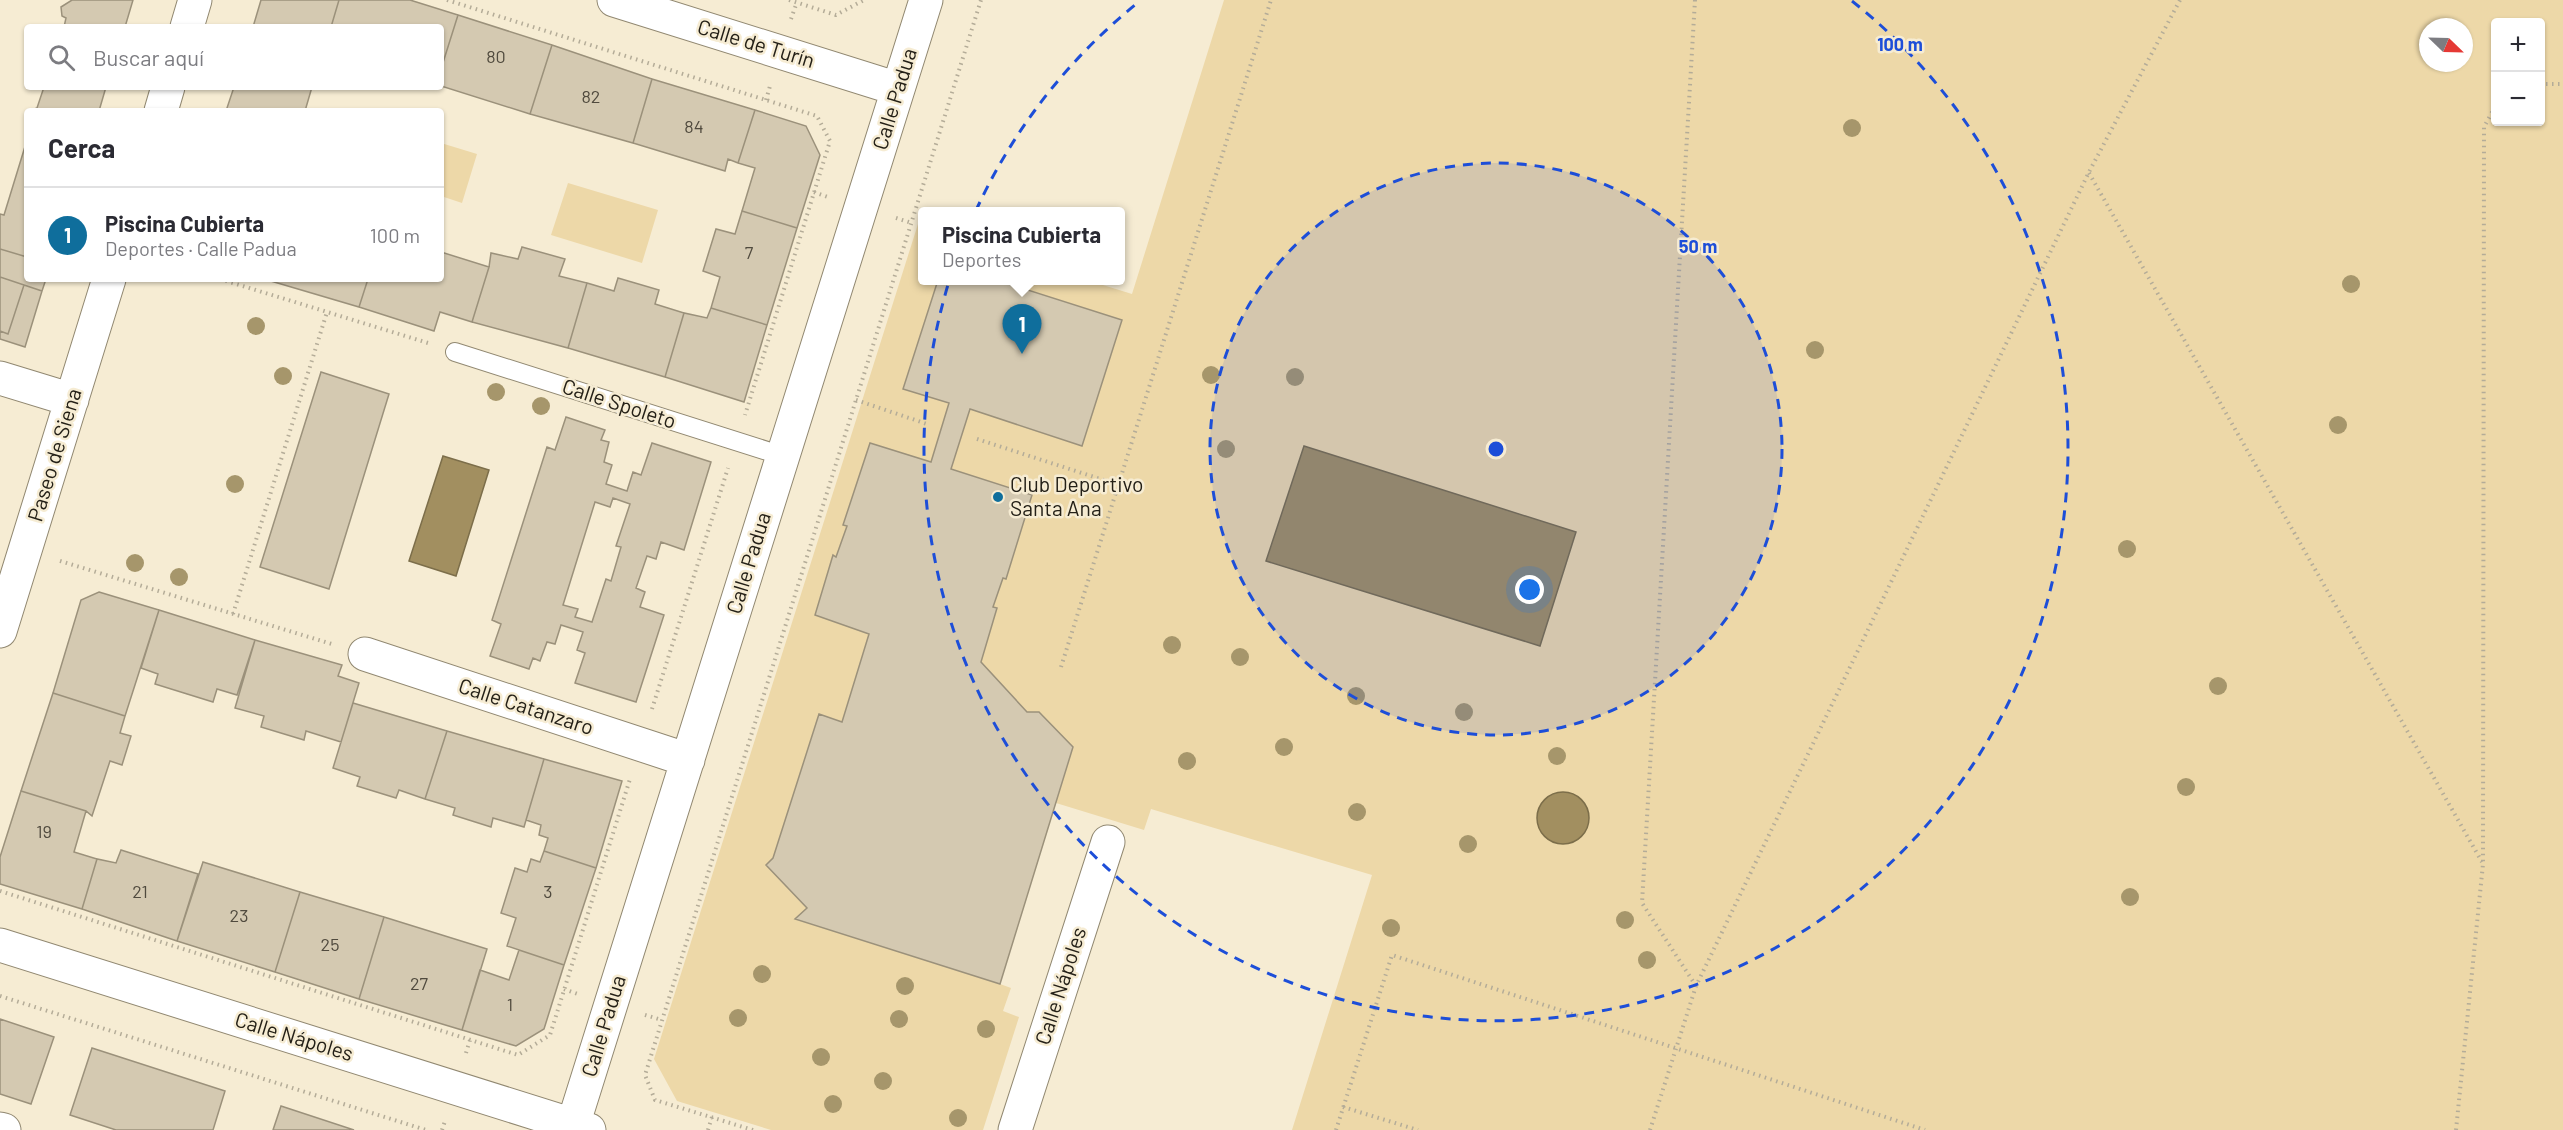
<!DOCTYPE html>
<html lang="es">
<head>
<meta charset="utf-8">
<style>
  body { margin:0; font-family:Barlow,sans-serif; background:#f7f7f7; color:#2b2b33 }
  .controls { position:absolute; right:18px; top:18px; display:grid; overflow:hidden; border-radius:6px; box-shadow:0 2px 4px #0004 }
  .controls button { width:54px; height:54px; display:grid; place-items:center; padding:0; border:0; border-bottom:2px solid #e1e1e2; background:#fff; color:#2b2b33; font:30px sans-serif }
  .compass { position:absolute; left:2419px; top:18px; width:54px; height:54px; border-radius:50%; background:#fff; box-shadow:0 2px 4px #0004; rotate:113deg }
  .you { position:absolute; left:1530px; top:590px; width:21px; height:21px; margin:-15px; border:4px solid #fff; border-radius:50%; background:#1a73e8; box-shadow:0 0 0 9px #1a73e833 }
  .badge { display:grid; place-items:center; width:39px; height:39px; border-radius:50%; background:#0f6e9c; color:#fff; font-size:20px; font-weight:700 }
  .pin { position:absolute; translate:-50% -50px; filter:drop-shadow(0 2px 3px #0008) }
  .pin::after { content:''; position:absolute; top:32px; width:21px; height:18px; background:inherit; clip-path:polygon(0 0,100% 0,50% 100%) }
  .popup { position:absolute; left:918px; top:207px; width:207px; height:78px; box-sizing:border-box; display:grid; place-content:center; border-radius:6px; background:#fff; filter:drop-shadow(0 2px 4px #0005); font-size:20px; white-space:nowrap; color:#7c7c81 }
  .popup b { font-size:22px; color:#2b2b33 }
  .popup::after { content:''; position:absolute; left:50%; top:100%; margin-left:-12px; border:12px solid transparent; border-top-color:#fff }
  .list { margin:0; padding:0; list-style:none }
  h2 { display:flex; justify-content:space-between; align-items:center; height:78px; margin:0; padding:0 24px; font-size:26px }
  h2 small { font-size:20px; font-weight:400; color:#7c7c81 }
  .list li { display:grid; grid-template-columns:39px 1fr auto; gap:18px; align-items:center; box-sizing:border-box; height:96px; padding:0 24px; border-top:2px solid #e1e1e2 }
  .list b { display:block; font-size:22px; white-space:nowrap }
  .list p { margin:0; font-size:20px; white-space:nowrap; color:#7c7c81 }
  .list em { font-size:20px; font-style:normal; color:#7c7c81 }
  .icon { flex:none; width:33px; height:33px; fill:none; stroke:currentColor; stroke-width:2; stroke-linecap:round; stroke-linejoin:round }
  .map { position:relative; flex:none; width:2563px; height:1130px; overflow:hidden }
  .search { position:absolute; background:#fff; box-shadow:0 2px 4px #0004; left:24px; top:24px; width:420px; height:66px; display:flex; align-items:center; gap:15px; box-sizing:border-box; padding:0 21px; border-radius:6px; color:#7c7c81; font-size:22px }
  .panel { position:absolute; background:#fff; box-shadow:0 2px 4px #0004; left:24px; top:108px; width:420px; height:174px; border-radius:6px }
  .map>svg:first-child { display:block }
</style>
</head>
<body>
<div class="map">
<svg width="2563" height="1130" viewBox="0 0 2563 1130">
  <rect width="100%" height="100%" fill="#f6ecd3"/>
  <!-- green -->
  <path fill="#edd8a8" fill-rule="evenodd" d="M1224 0H2563V1130H1292L1372 875 1151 809 1144 830 1056 803 1000 984 1011 988 1003 1011 1019 1017 983 1130H771L677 1101 654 1059 918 224 923 226V280L1090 281 1132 294ZM2496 22H2540V122H2496ZM2428 27H2464V63H2428Z
    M441 143 477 154 462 203 441 196Z
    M568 183 658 210 642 263 551 235Z"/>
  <!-- water -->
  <path fill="#a28f60" stroke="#7c6e4a" stroke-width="1.5" d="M1304 446 1576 532 1540 646 1266 561Z
    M443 456 489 470 456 576 409 561Z
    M1537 818a26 26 0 1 1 52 0a26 26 0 1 1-52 0Z"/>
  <!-- building -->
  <path fill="#d4c9b1" stroke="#9b917b" stroke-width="1.5" fill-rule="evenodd" d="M72 0H133L125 27H64L66 18 62 16 61 7Z
    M261 0H339L331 27H253Z
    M339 0H410L458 15 441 69V27H331Z
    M458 15 552 45 530 114 441 86V69Z
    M552 45 652 79 633 143 530 114Z
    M652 79 755 110 738 163 728 159 725 171 633 143Z
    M44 87H106L99 111H29L37 108Z
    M234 87H312L305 111H226Z
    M755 110 806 126 820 155 797 228 742 211 755 168 738 163Z
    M27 140V257L0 249V214L4 215Z
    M742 211 797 228 767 325 711 308 720 277 703 271 716 229 735 234Z
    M522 247 565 259 559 276 587 283 568 348 472 322 489 267 491 253 518 259Z
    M0 249 27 257V279H46L42 291 0 277Z
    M441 252 489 267 472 322 440 312 434 331 359 307 368 279H441Z
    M0 277 24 285 8 334 0 331Z
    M618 278 659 290 655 304 684 313 665 377 568 348 587 283 614 291Z
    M264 279H368L359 307Z
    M938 280H1014L1012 285 1122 320 1082 446 970 409 951 469 1032 495 1006 579 1003 578 993 607 997 608 981 662 1027 712H1039L1073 747 1000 984 795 919 807 908 766 865 773 858 819 714 842 722 869 634 815 615 833 555 836 557 847 526 843 525 870 443 931 462 949 403 903 389Z
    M24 285 42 291 25 347 0 339V331L8 334Z
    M711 308 767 325 744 402 665 377 684 313 707 318Z
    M321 372 389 394 329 589 260 567Z
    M566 417 605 430 601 440 609 442 604 462 612 465 606 484 627 491 633 472 641 475 652 443 711 462 684 550 661 542 656 559 647 556 636 588 645 592 640 607 664 615 636 702 575 683 585 653 577 650 583 632 561 625 555 644 547 642 540 661 533 658 529 669 490 656 501 624 492 620 547 447 555 450ZM613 498 630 504 616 546 621 547 611 581 606 579 592 622 575 617 578 609 563 605 595 502 610 507Z
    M99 592 159 610 125 716 53 693 81 600Z
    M159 610 255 640 237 695 217 689 213 702 155 684 158 674 141 668Z
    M255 640 342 665 338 676 359 683 341 742 306 731 304 740 261 727 264 716 235 708Z
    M53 693 125 716 120 733 131 736 122 765 110 761 92 816 86 811 21 791Z
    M353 703 447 731 425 799 399 790 396 798 357 786 360 777 333 768Z
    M447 731 544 759 524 827 493 818 491 827 453 815 455 808 425 799Z
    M544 759 622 781 596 868 544 851 548 838 539 835 541 825 526 820Z
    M21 791 86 811 74 852 97 859 82 909 0 884V857Z
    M121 850 198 874 177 941 82 909 97 859 116 863Z
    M544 851 596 868 564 965 507 946 516 918 501 913 515 868 527 872 531 859 540 862Z
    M203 862 300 892 275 972 177 941Z
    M300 892 384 917 359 999 275 972Z
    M384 917 487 949 462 1030 359 999Z
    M519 950 564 965 544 1029 516 1046 462 1030 480 970 509 980Z
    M0 1019 54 1037 31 1104 0 1094Z
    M92 1048 225 1091 213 1130H116L70 1115Z
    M281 1106 354 1130H273Z"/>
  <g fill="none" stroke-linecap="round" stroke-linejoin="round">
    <!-- lane casing -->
    <g stroke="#918871" stroke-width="20">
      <path id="lane" d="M455 352 783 456"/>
    </g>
    <!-- street casing -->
    <g stroke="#918871" stroke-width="35">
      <path id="street" d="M614 0 898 89
        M187 27 195 0
        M161 111 168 87
        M0 378 72 400
        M0 631 109 279
        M365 654 688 760
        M0 945 589 1130
        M573 1125 926 0
        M0 1129 4 1130
        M1015 1130 1108 842"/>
    </g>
    <!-- path -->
    <path stroke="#b4ac98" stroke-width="4" stroke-dasharray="1.5 4.5" stroke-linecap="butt" d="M447 0 817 116 830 141 745 415
      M789 0 836 15 864 0
      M1695 0 1642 903 1696 986
      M791 19 797 2
      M2540 84H2563
      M766 100 770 86
      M2089 173 2482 862
      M814 192 828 197
      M896 218 912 223
      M220 279 428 343
      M856 400 927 424
      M977 439 1119 485
      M60 561 332 644
      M233 614 327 312
      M1061 667 1271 0
      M652 709 728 468
      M0 891 518 1055 550 1035 630 779
      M564 989 578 994
      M0 996 426 1130
      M645 1015 662 1020
      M466 1053 470 1040
      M1343 1107 1418 1130
      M442 1130 445 1121
      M708 1130 712 1117
      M753 1130 655 1100 645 1075 981 0
      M1336 1130 1392 955 1925 1130
      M1650 1130 1696 986 2089 172 2180 0
      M2456 1130 2483 864 2484 127 2496 105"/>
    <!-- lane -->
    <use href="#lane" stroke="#fff" stroke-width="18"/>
    <!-- street -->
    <use href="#street" stroke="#fff" stroke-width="33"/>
  </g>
  <!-- trees -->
  <g fill="#a6966b">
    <circle cx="1852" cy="128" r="9"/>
    <circle cx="2351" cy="284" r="9"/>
    <circle cx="256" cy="326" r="9"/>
    <circle cx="1815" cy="350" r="9"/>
    <circle cx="1211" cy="375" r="9"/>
    <circle cx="283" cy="376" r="9"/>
    <circle cx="1295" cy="377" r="9"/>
    <circle cx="496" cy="392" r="9"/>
    <circle cx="541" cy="406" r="9"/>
    <circle cx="2338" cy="425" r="9"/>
    <circle cx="1226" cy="449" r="9"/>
    <circle cx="235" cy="484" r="9"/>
    <circle cx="2127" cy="549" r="9"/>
    <circle cx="135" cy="563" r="9"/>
    <circle cx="179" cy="577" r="9"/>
    <circle cx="1172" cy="645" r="9"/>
    <circle cx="1240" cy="657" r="9"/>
    <circle cx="2218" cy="686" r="9"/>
    <circle cx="1356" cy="696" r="9"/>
    <circle cx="1464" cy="712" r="9"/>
    <circle cx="1284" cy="747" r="9"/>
    <circle cx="1557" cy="756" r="9"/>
    <circle cx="1187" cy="761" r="9"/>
    <circle cx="2186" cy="787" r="9"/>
    <circle cx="1357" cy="812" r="9"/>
    <circle cx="1468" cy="844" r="9"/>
    <circle cx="2130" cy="897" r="9"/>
    <circle cx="1625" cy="920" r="9"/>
    <circle cx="1391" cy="928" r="9"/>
    <circle cx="1647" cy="960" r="9"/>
    <circle cx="762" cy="974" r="9"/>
    <circle cx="905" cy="986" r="9"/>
    <circle cx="738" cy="1018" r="9"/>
    <circle cx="899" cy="1019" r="9"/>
    <circle cx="986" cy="1029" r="9"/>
    <circle cx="821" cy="1057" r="9"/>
    <circle cx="883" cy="1081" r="9"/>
    <circle cx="833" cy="1104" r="9"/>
    <circle cx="958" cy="1118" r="9"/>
  </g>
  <!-- distance rings -->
  <circle cx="1496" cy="449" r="286" fill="#1d4ed8" fill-opacity=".12"/>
  <g fill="none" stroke="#1d4ed8" stroke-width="3" stroke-dasharray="10 8">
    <circle cx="1496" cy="449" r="286"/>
    <path d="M1852 1A572 572 0 1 1 1140 1"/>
  </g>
  <!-- markers -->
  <circle fill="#0f6e9c" stroke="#f6ecd3" stroke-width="2" cx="998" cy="497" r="6"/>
  <g text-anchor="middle" stroke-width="5" stroke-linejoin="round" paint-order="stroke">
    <!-- number labels -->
    <g font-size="18" fill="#504a3e">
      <text x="496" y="63">80</text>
      <text x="591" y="103">82</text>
      <text x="694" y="133">84</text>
      <text x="749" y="259">7</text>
      <text x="44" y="838">19</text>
      <text x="140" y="898">21</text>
      <text x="548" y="898">3</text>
      <text x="239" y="922">23</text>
      <text x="330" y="951">25</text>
      <text x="419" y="990">27</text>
      <text x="510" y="1011">1</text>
    </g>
    <!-- street labels -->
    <g font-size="21" fill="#242017" stroke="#f6ecd3">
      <text transform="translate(756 44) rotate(17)" y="7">Calle de Turín</text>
      <text transform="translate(895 99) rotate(-73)" y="7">Calle Padua</text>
      <text transform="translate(619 404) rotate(18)" y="7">Calle Spoleto</text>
      <text transform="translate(55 455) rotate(-73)" y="7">Paseo de Siena</text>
      <text transform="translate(749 563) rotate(-73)" y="7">Calle Padua</text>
      <text transform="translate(526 707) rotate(18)" y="7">Calle Catanzaro</text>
      <text transform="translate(1061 986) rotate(-72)" y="7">Calle Nápoles</text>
      <text transform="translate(604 1026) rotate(-73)" y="7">Calle Padua</text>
      <text transform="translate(294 1037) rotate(17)" y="7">Calle Nápoles</text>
    </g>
    <!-- poi labels -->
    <g font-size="21" fill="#242017" stroke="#f6ecd3" text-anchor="start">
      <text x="1010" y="492">Club Deportivo<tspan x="1010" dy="24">Santa Ana</tspan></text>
    </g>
  </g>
  <circle cx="1496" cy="449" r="9" fill="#1d4ed8" stroke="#f6ecd3" stroke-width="3"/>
  <g font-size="18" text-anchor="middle" font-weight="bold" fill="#1d4ed8" stroke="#f6ecd3" stroke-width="5" stroke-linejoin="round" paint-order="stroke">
    <text x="1900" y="51">100 m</text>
    <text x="1698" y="253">50 m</text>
  </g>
</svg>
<div class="controls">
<button>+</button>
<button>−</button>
</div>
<svg class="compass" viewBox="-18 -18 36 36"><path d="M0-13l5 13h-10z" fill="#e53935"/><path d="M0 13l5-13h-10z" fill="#7c7c81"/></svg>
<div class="you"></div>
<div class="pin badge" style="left:1022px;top:354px">1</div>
<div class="popup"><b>Piscina Cubierta</b>Deportes</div>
<div class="search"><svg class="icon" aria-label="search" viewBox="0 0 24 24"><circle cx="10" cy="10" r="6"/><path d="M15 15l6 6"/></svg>Buscar aquí</div>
<section class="panel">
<h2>Cerca<small></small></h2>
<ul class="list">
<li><span class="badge">1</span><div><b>Piscina Cubierta</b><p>Deportes · Calle Padua</p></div><em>100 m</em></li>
</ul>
</section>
</div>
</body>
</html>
